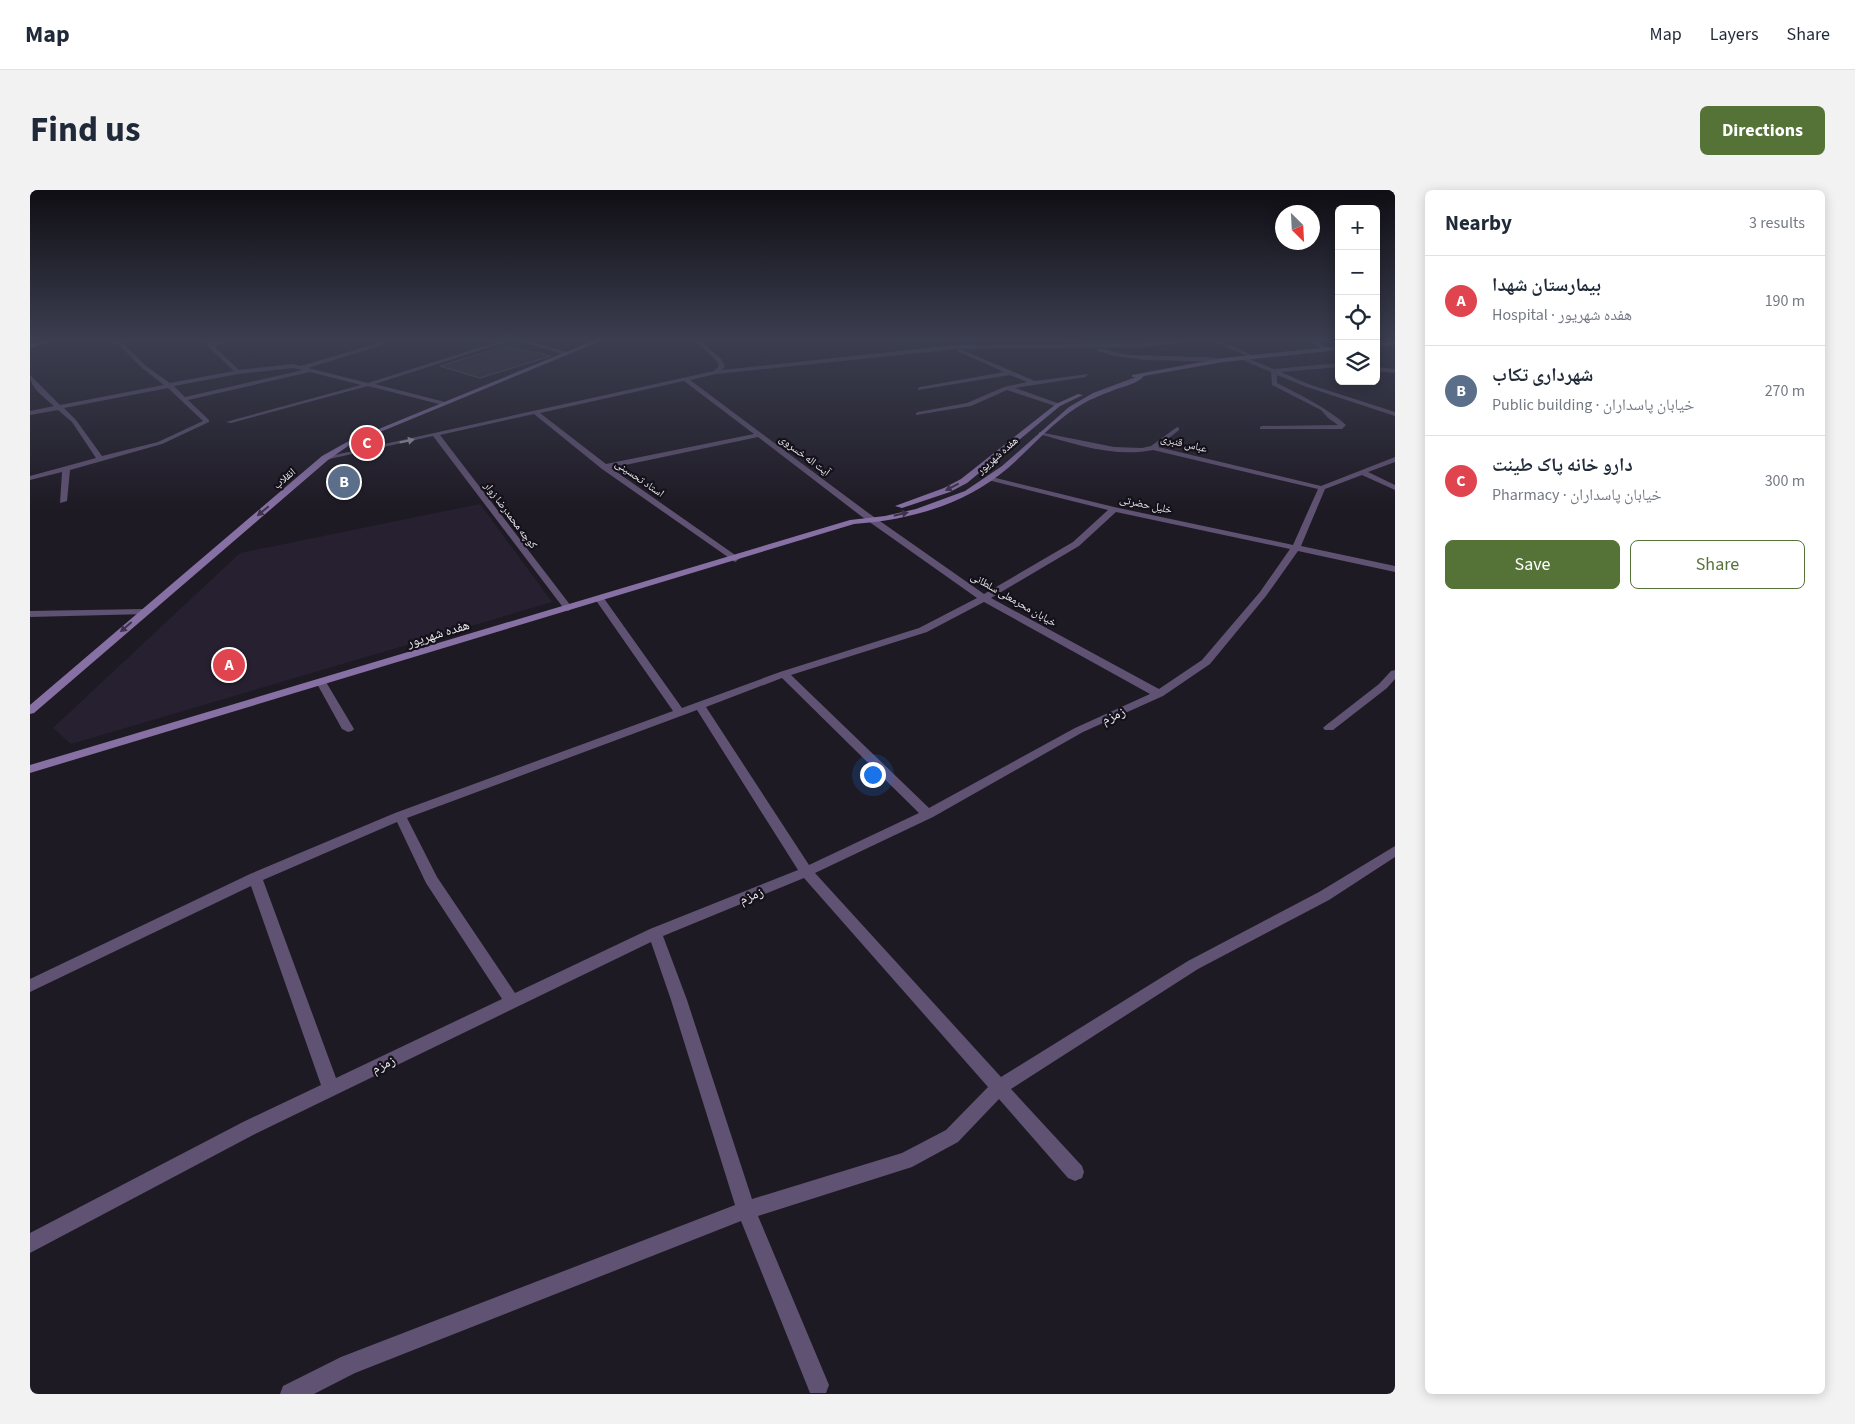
<!DOCTYPE html>
<html lang="en">
<head>
<meta charset="utf-8">
<style>
  body { margin:0; font-family:"Source Sans 3","Noto Naskh Arabic",sans-serif; background:#f2f2f3; color:#1f2937 }
  .controls { position:absolute; right:15px; top:15px; display:grid; overflow:hidden; border-radius:8px; box-shadow:0 2px 12px #0003 }
  .controls button { width:45px; height:45px; display:grid; place-items:center; padding:0; border:0; border-bottom:1px solid #e0e1e3; background:#fff; color:#1f2937; font:25px sans-serif }
  .compass { position:absolute; left:1245px; top:15px; width:45px; height:45px; border-radius:50%; background:#fff; box-shadow:0 2px 12px #0003; rotate:156deg }
  .you { position:absolute; left:842px; top:584px; width:18px; height:18px; margin:-12px; border:4px solid #fff; border-radius:50%; background:#1a73e8; box-shadow:0 0 0 8px #1a73e833 }
  .badge { display:grid; place-items:center; width:32px; height:32px; border-radius:50%; background:#557237; color:#fff; font-size:16px; font-weight:700 }
  .pin { position:absolute; translate:-50% -50%; border:2px solid #fff; box-shadow:0 1px 5px #0006 }
  .list { margin:0; padding:0; list-style:none }
  h2 { display:flex; justify-content:space-between; align-items:center; height:65px; margin:0; padding:0 20px; font-size:21px }
  h2 small { font-size:16px; font-weight:400; color:#747a83 }
  .list li { display:grid; grid-template-columns:32px 1fr auto; gap:15px; align-items:center; box-sizing:border-box; height:90px; padding:0 20px; border-top:1px solid #e0e1e3 }
  .list b { display:block; font-size:19px; white-space:nowrap }
  .list p { margin:0; font-size:16px; white-space:nowrap; color:#747a83 }
  .list em { font-size:16px; font-style:normal; color:#747a83 }
  .actions { display:flex; gap:10px; padding:15px 20px }
  .actions a { flex:1; padding:11px 0; border:1px solid #557237; border-radius:8px; text-align:center; font-size:18px; color:#557237 }
  .actions .main { background:#557237; color:#fff }
  .icon { flex:none; width:28px; height:28px; fill:none; stroke:currentColor; stroke-width:2; stroke-linecap:round; stroke-linejoin:round }
  .map { position:relative; flex:none; width:1365px; height:1204px; overflow:hidden; border-radius:8px }
  header { display:flex; align-items:center; gap:30px; box-sizing:border-box; height:70px; padding:0 25px; background:#fff; border-bottom:1px solid #e0e1e3 }
  header strong { font-size:24px }
  nav { display:flex; gap:28px; margin-inline-start:auto; font-size:18px }
  .intro { display:flex; align-items:center; justify-content:space-between; box-sizing:border-box; height:120px; padding:0 30px }
  h1 { margin:0; font-size:35px }
  .button { padding:12px 22px; border-radius:8px; background:#557237; color:#fff; font-size:18px; font-weight:700 }
  main { display:flex; gap:30px; padding:0 30px }
  aside { flex:1; background:#fff; border-radius:8px; box-shadow:0 2px 12px #0003 }
  .map>svg:first-child { display:block }
</style>
</head>
<body>
<header>
<strong>Map</strong>
<nav><a>Map</a><a>Layers</a><a>Share</a></nav>
</header>
<div class="intro"><h1>Find us</h1><a class="button">Directions</a></div>
<main>
<div class="map">
<svg width="1365" height="1204" viewBox="0 0 1365 1204">
  <rect width="100%" height="100%" fill="#1e1a24"/>
  <!-- built -->
  <path fill="#272030" d="M450 314 522 412 41 554 23 538 210 363Z"/>
  <!-- building -->
  <path fill="#332e39" stroke="#605b67" d="M475 156 521 166 450 188 410 176Z"/>
  <g fill="none" stroke-linecap="round" stroke-linejoin="round">
    <!-- street -->
    <path fill="#605272" fill-rule="evenodd" d="M77 150 93 153 116 176 140 193 204 181 171 150H177L181 153 201 150 184 156 209 180 263 174 271 176 345 154 339 150 352 153V155L278 178 338 193 473 150H482L345 194 415 212V214L413 215 338 196 201 233 196 232 331 195 280 182 158 210 179 230V232L132 254 40 280 37 311 30 313 32 282 0 290V286L66 268 42 232 28 220 0 225V221L24 216C15 208 0 198 0 185L30 215 134 195 112 178 89 155ZM263 178 273 180 155 207 144 196 208 184ZM138 198 173 231 128 252 72 266 46 230 34 218Z
      M485 150H495L540 163 537 165Z
      M664 150H670L691 169 695 176 692 180 924 155 1115 153 1173 150 1115 157 930 159 1005 191 1058 184 1056 187 985 198 1030 214V216L1028 217 977 200 941 216 886 225V223L888 222 937 213 974 197 997 192 980 185 888 200V198L890 197 974 182 927 161 928 159 686 184 660 190 837 322 954 404 1043 352 1078 320 958 290V286L1084 317 1263 355 1288 299 1123 260C1085 268 1045 254 1009 244V242L1084 257 1112 258 1121 256 1147 237 1149 238V240L1128 257 1291 296 1365 267V272L1338 282 1365 295V300L1332 285 1295 299 1271 356 1365 376V382L1268 361 1236 406 1180 474 1133 506 1053 542 903 627 785 683 971 887 1158 771 1289 702 1365 656V667L1299 710 1168 779 981 899 1052 976 1054 982 1052 988 1045 991 1038 988 969 909 928 952 882 977 728 1026 799 1195 796 1203H780L711 1031 325 1183 284 1204H250L253 1196 311 1167 705 1015 641 810 621 752 225 944 0 1063V1043L213 932 291 895 221 696 0 802V789L220 684 365 623 643 521 565 409 567 407H573L652 518 750 482 889 438 947 408 831 326 728 247 581 278 708 367 709 369 705 372 572 279 504 224 410 245 541 416 543 418 538 421 535 420 403 246 295 270 291 268 684 181 689 176 687 171ZM654 191 724 244 576 274 510 223ZM1086 322 1260 359 1230 402 1172 470 1129 499 961 408 1049 356ZM954 412 1120 504 1045 538 899 618 761 485 897 442ZM752 488 889 623 779 675 676 517ZM667 520 768 680 620 739 485 803 407 687 377 628ZM367 632 396 693 472 809 306 888 233 690ZM774 688 958 897 916 940 872 963 722 1009 657 810 633 746Z
      M1181 150H1189L1224 166 1219 167Z
      M1275 150H1283L1300 159 1295 160Z
      M1361 150H1365V153Z
      M1069 158 1099 165 1178 167 1196 170 1193 172 1115 170 1084 166 1067 161Z
      M1212 166 1244 179 1309 173V177L1251 182 1278 194 1365 222V226L1274 196 1247 185V193C1272 206 1296 217 1316 235L1312 239H1230V237L1232 236 1308 235 1298 228 1291 220 1242 195 1241 182 1210 169Z
      M1346 177 1365 179V183L1346 181Z
      M114 419 119 422 117 424 0 427V421Z
      M1365 480V489L1357 498 1303 540H1295L1293 538 1295 536 1349 494 1361 481Z
      M291 489 296 492 324 539 322 541 318 542 312 539 286 492Z"/>
    <!-- secondary -->
    <path fill="#8770a4" fill-rule="evenodd" d="M16 150H27L0 158V154Z
      M565 150H573L321 254 298 270 4 523 0 524V515L292 266 317 252Z
      M1365 151V155L1346 157V153Z
      M1309 156V160L1193 172 1114 186C1107 194 1094 196 1084 200 1071 205 1058 210 1046 218 1021 234 1001 258 978 278 935 315 879 330 824 334L0 583V575L820 330 855 326 886 319 935 301 972 276 1039 217 1063 203 1106 187H1102V185L1193 168Z
      M1048 204 1053 205 1030 216 937 293 920 302 872 318 865 316 914 298 931 289 1026 214Z"/>
  </g>
  <!-- one-way arrows -->
  <defs><path id="oneway-solid" d="M-6-.8H1V-3.2L6.5 0L1 3.2V.8H-6Z" transform="scale(1.25)"/></defs>
  <use fill="#a49cb0" href="#oneway-solid" transform="translate(377 251) rotate(-12)"/>
  <g fill="#3d324a">
    <use href="#oneway-solid" transform="translate(922 297) rotate(153)"/>
    <use href="#oneway-solid" transform="translate(233 321) rotate(140)"/>
    <use href="#oneway-solid" transform="translate(871 324) rotate(-13)"/>
    <use href="#oneway-solid" transform="translate(96 437) rotate(139)"/>
  </g>
  <!-- sky -->
  <linearGradient id="sky" x2="0" y2="1"><stop stop-color="#100e14"/><stop offset="0.47" stop-color="#3b3e50"/><stop offset="1" stop-color="#3b3e50" stop-opacity="0"/></linearGradient>
  <rect width="1365" height="319" fill="url(#sky)"/>
  <g text-anchor="middle" stroke-width="4.5" stroke-linejoin="round" paint-order="stroke">
    <!-- far-street labels -->
    <g font-size="11" fill="#e9e6ed" stroke="#15111a">
      <text transform="translate(1154 253) rotate(13)" y="4">عباس قنبری</text>
      <text transform="translate(775 265) rotate(37)" y="4">آیت اله خسروی</text>
      <text transform="translate(967 265) rotate(-41)" y="4">هفده شهریور</text>
      <text transform="translate(254 288) rotate(-40)" y="4">انقلاب</text>
      <text transform="translate(610 288) rotate(35)" y="4">استاد تحسینی</text>
      <text transform="translate(1116 314) rotate(12)" y="4">خلیل حضرتی</text>
      <text transform="translate(481 325) rotate(53)" y="4">کوچه محمدرضا زوار</text>
      <text transform="translate(984 409) rotate(30)" y="4">خیابان محرمعلی سلطانی</text>
    </g>
    <!-- street labels -->
    <g font-size="14" fill="#e9e6ed" stroke="#15111a">
      <text transform="translate(408 443) rotate(-17)" y="5">هفده شهریور</text>
      <text transform="translate(1083 525) rotate(-24)" y="5">زمزم</text>
      <text transform="translate(721 705) rotate(-22)" y="5">زمزم</text>
      <text transform="translate(353 874) rotate(-26)" y="5">زمزم</text>
    </g>
  </g>
</svg>
<div class="controls">
<button>+</button>
<button>−</button>
<button><svg class="icon" aria-label="locate" viewBox="0 0 24 24"><circle cx="12" cy="12" r="6"/><path d="M12 2v4M12 18v4M2 12h4M18 12h4"/></svg></button>
<button><svg class="icon" aria-label="layers" viewBox="0 0 24 24"><path d="M12 4l9 5-9 5-9-5zM3 14l9 5 9-5"/></svg></button>
</div>
<svg class="compass" viewBox="-18 -18 36 36"><path d="M0-13l5 13h-10z" fill="#e53935"/><path d="M0 13l5-13h-10z" fill="#747a83"/></svg>
<div class="you"></div>
<div class="pin badge" style="left:199px;top:475px;background:#e0444e">A</div>
<div class="pin badge" style="left:314px;top:292px;background:#5c6f8a">B</div>
<div class="pin badge" style="left:337px;top:253px;background:#e0444e">C</div>
</div>
<aside>
<h2>Nearby<small>3 results</small></h2>
<ul class="list">
<li><span class="badge" style="background:#e0444e">A</span><div><b>بیمارستان شهدا</b><p>Hospital · هفده شهریور</p></div><em>190 m</em></li>
<li><span class="badge" style="background:#5c6f8a">B</span><div><b>شهرداری تکاب</b><p>Public building · خیابان پاسداران</p></div><em>270 m</em></li>
<li><span class="badge" style="background:#e0444e">C</span><div><b>دارو خانه پاک طینت</b><p>Pharmacy · خیابان پاسداران</p></div><em>300 m</em></li>
</ul>
<div class="actions"><a class="main">Save</a><a>Share</a></div>
</aside>
</main>
</body>
</html>
